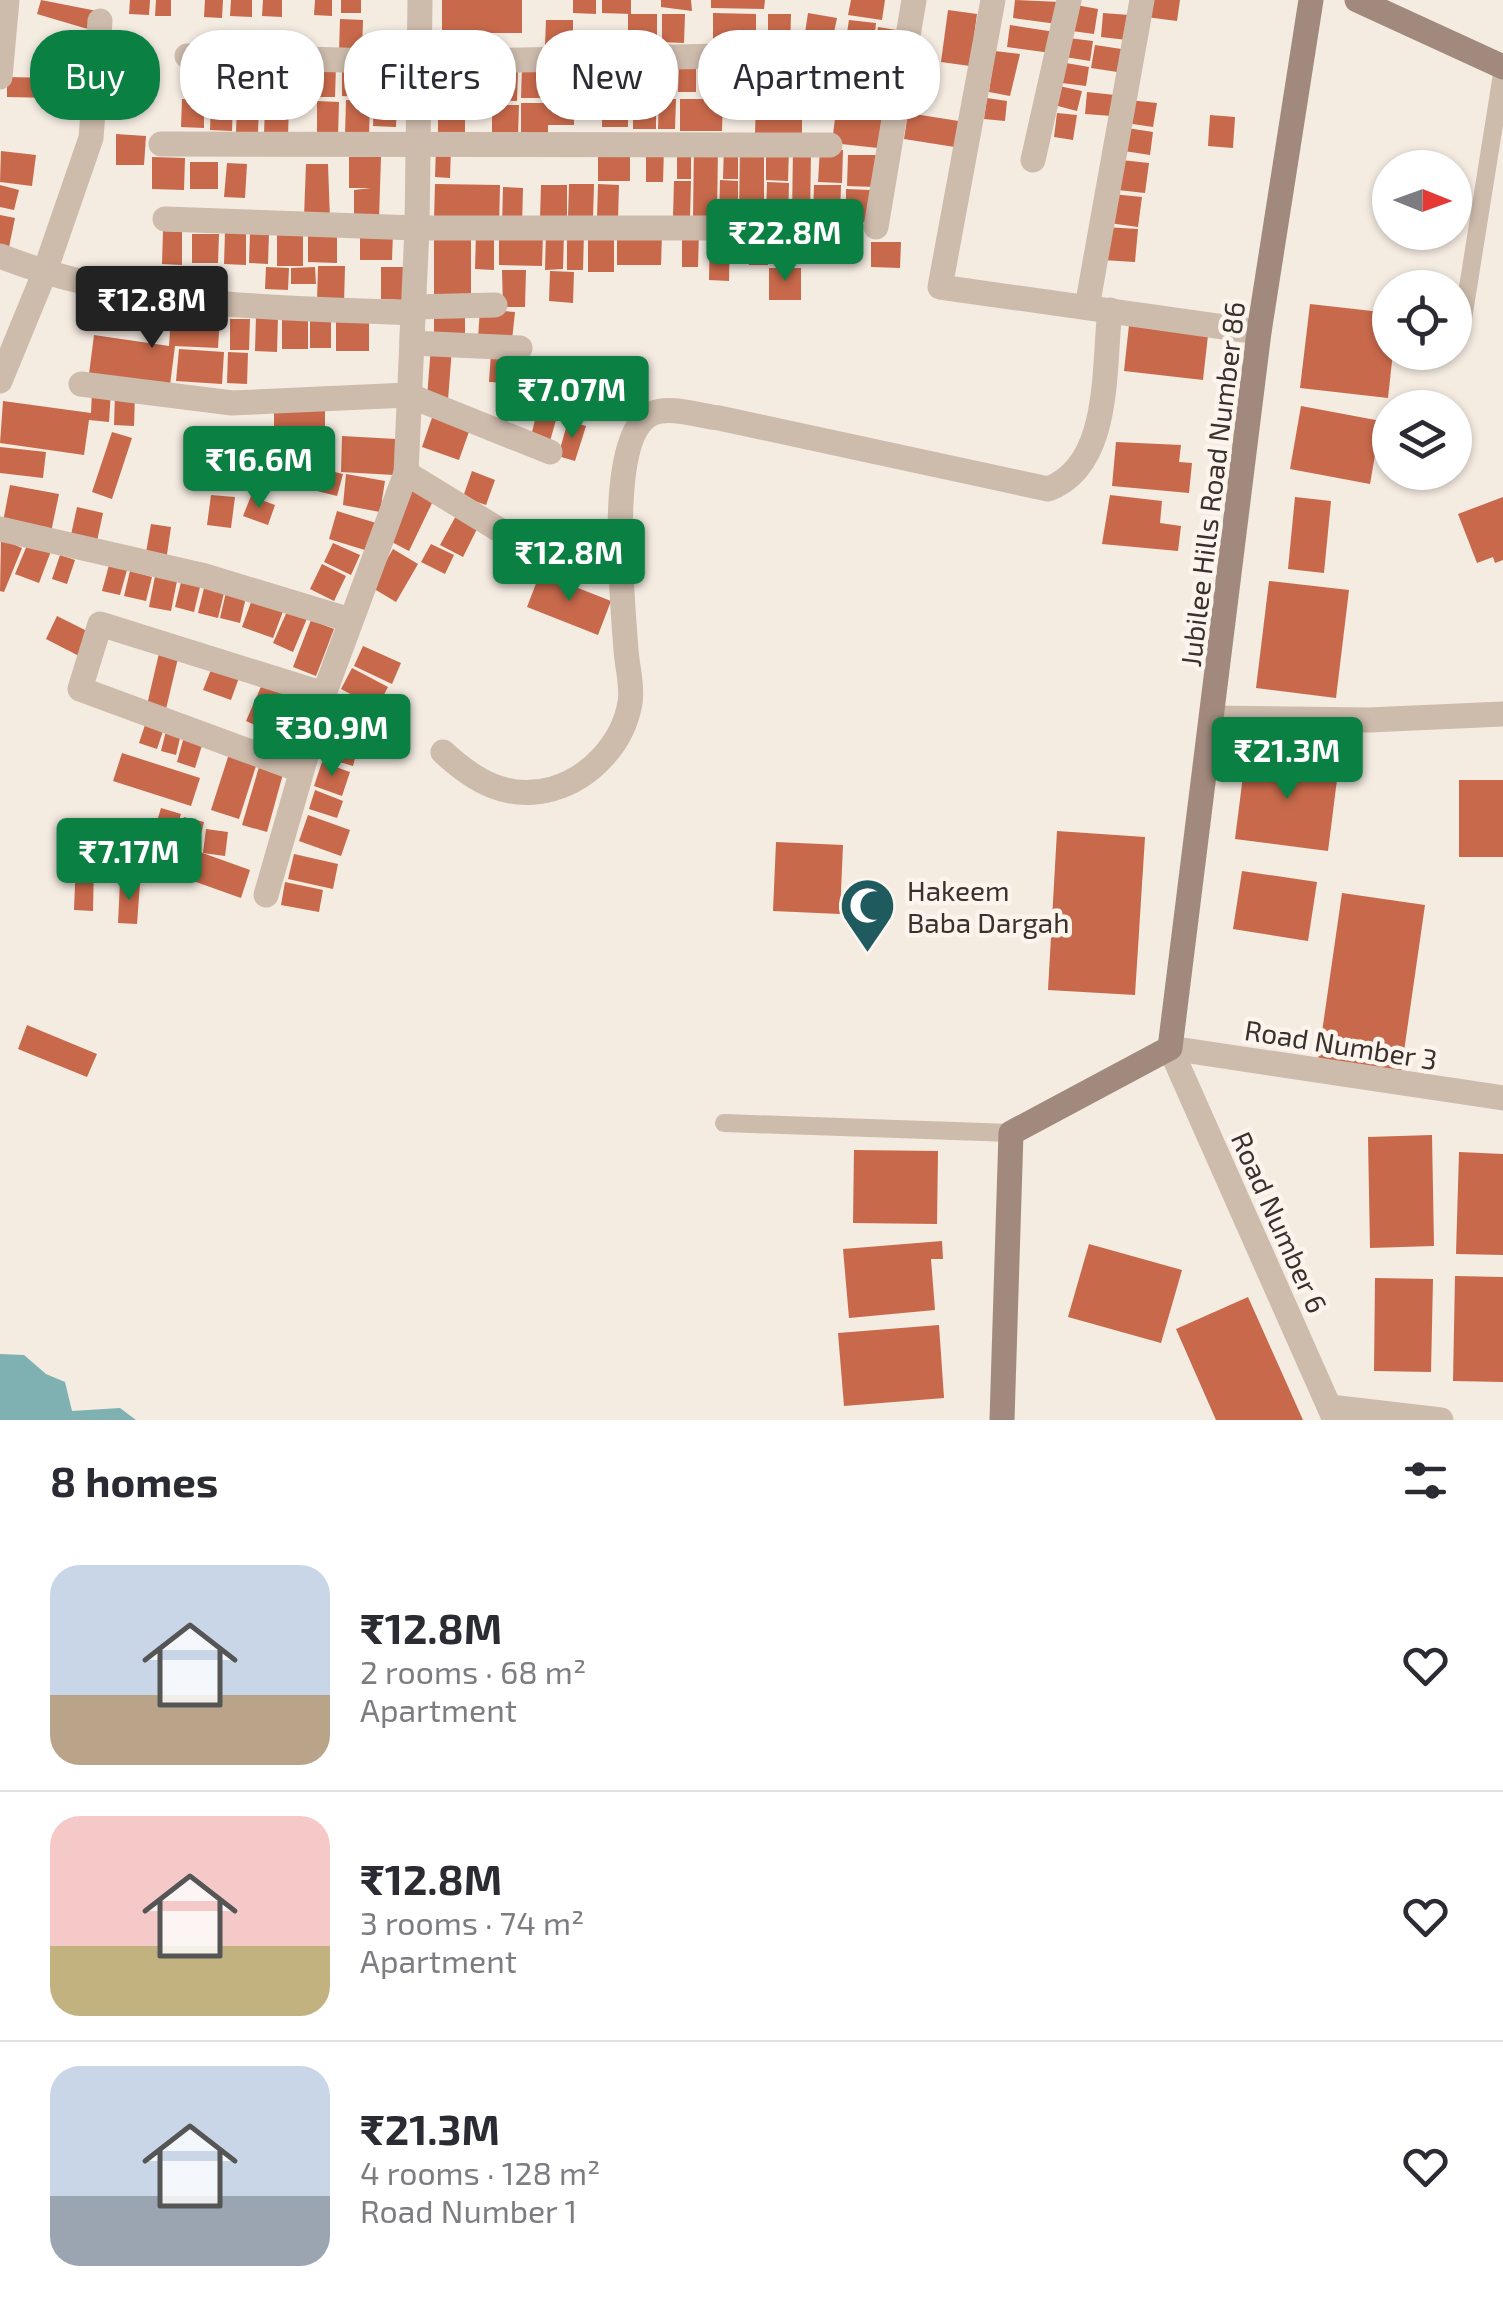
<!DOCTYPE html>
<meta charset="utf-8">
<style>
:root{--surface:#fff;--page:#f7f7f7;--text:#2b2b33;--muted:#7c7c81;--line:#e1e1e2;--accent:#0b8043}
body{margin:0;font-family:"Exo 2",sans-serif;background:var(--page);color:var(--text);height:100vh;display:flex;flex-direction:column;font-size:38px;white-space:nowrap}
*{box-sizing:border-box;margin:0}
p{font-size:32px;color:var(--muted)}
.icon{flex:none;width:55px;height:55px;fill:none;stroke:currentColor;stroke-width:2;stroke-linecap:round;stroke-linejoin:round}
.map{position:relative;height:1420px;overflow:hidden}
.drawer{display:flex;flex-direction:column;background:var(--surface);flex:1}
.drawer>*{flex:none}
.hud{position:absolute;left:30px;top:30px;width:1000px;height:90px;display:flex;gap:20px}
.needle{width:65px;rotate:91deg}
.fabs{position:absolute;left:1372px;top:150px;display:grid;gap:20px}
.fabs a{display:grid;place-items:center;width:100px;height:100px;border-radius:50%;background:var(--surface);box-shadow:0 2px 8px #0004;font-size:50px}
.price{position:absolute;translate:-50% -85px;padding:0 22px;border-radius:10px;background:var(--accent);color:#fff;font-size:32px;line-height:65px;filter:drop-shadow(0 2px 5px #0008)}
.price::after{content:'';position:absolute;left:50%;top:60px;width:30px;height:22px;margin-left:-15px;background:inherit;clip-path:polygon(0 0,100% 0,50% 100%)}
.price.on{background:#222;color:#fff}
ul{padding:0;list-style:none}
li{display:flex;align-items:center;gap:30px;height:250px;padding:0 50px}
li+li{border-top:2px solid var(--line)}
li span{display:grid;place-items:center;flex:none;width:280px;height:200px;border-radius:30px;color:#555}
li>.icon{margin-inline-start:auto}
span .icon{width:120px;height:120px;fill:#fffc;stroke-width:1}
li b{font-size:42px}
h2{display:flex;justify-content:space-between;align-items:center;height:120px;padding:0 50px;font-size:42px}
.pill{padding:0 35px;border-radius:40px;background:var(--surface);box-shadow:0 2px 8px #0004;font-size:35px;line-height:90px}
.pill.on{background:var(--accent);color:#fff}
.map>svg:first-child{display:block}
.water{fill:#7fb0b2}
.building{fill:#c8694b}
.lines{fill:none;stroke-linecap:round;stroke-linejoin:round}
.lane{stroke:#cdbbac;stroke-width:18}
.street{stroke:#cdbbac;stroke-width:25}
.secondary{stroke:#a18a7d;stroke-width:25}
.labels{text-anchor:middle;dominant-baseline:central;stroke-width:9;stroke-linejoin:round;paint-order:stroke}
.street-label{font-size:28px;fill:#3b302b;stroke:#fbf5ee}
.poi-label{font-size:28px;fill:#3b302b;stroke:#fbf5ee;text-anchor:start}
</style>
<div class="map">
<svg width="1503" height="1420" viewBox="0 0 1503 1420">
<rect width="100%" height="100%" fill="#f4ebe1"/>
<path class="water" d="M0,1354L24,1355L46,1374L65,1382L72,1411L120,1408L136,1420H0Z"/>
<g class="building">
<path d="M41,0L97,11L91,30L37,14Z"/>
<path d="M130,0H150L149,15L129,14Z"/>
<path d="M156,0H171V16H155Z"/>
<path d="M205,0H223L222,18L204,17Z"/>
<path d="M231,0H252V17L230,16Z"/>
<path d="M263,0H282V17L262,16Z"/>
<path d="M315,0H332V16L314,15Z"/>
<rect x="341" y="0" width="20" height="13"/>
<rect x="442" y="0" width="80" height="33"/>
<path d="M573,0H596V14L573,13Z"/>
<path d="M602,0H631V14L602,13Z"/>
<path d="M661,0H691L692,11L661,7Z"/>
<path d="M711,0H765L764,9L711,8Z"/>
<path d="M851,0H885L882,20L848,15Z"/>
<path d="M1015,0L1060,2L1057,24L1013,18Z"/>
<path d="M1149,0H1180L1177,21L1146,17Z"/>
<path d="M1076,5L1098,9L1094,34L1072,31Z"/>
<path d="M948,10L977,14L970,66L941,62Z"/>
<path d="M713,13L756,14V47H713Z"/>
<path d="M808,13L837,18L833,37L805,33Z"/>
<path d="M1103,13L1129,15L1127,40L1101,37Z"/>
<rect x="628" y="14" width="29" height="30"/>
<path d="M662,14H685L684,43L662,42Z"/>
<path d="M768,14H791L790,49H768Z"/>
<path d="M340,19L363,20L362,53L339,52Z"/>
<path d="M546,20H573V46L545,45Z"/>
<path d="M849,20L876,23L874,42L846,39Z"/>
<path d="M1010,25L1055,32L1051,53L1007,47Z"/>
<path d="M878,27L909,32L904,57L874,52Z"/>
<path d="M1068,38L1093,41L1090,61L1065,57Z"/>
<path d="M844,44L870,48L867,71L841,68Z"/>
<path d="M1095,45L1128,50L1124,73L1091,68Z"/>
<path d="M995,51L1020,54L1010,96L989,92Z"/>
<path d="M63,54H92L91,103H63Z"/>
<path d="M703,60H723V90H702Z"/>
<path d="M759,61H783V97H758Z"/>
<path d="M262,62L288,63L287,97L261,96Z"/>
<path d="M210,63L234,64L233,95L209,94Z"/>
<path d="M658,63H674V92H657Z"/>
<path d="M1066,63L1089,67L1086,86L1062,83Z"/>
<path d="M183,65L204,66L203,94L182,93Z"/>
<path d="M318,65L336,66L335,97H316Z"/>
<path d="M342,65L366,66L365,97L342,96Z"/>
<path d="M679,65H696V92H678Z"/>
<path d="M237,66L255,67L254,98L237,97Z"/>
<path d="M372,66L398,67L397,96L371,95Z"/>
<path d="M549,66H575L574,125H548V138H521V103H549Z"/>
<path d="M596,66L621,67V95H596Z"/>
<path d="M630,66H654V94H629Z"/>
<path d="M467,67L490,68V100H467Z"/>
<path d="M494,68L518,69L517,101L493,100Z"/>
<path d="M522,68H543V98H521Z"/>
<path d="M436,69H462V101H435Z"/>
<path d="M868,73L899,77L895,104L864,101Z"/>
<path d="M7,77L54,78V98L7,97Z"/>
<path d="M1059,86L1082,91L1077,111L1054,105Z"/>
<path d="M1087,92L1115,95L1112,116L1085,114Z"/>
<path d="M211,98L233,99L232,131L210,130Z"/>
<path d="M374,98L397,99L396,127L373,126Z"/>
<path d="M987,98L1007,101L1005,121L984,119Z"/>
<path d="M182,99L204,100V128L181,127Z"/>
<rect x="633" y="99" width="23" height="30"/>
<path d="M659,99H676L675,129H658Z"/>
<path d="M680,99H723L722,131H680Z"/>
<path d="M346,100L370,101L369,136L345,135Z"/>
<rect x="602" y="100" width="26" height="27"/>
<path d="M1129,100L1157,103L1153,127L1126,123Z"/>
<path d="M317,101L339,102L338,137H317Z"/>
<path d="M265,102L289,103L288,137L264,136Z"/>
<path d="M756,102H802V133H755Z"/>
<path d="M837,102L883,107L878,148L832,143Z"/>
<path d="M237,103L259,104L258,133L236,132Z"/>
<path d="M492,105H519L518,135H492Z"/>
<path d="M438,107H465V138L438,137Z"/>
<path d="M908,113L965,122L961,148L904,139Z"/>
<path d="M1057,113L1077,115L1073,140L1054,137Z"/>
<path d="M1210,115L1235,117L1233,148L1208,146Z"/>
<path d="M1127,128L1153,132L1150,155L1124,151Z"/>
<path d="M116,134L146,136L144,165H116Z"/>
<rect x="598" y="145" width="32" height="36"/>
<rect x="677" y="145" width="14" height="34"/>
<path d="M694,145H718L717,219L693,218Z"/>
<path d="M646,146L664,147L663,182H646Z"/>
<path d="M724,146H738V179H723Z"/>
<path d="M436,147L451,148L450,178L435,177Z"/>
<path d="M740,147H764V220H739Z"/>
<path d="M766,147L789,148L788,181L766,180Z"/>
<path d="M793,148L811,149L810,218H792Z"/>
<path d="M820,148L843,150L842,183L818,182Z"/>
<path d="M1,151L36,155L32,186L0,182Z"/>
<path d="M848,155H877L876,187L847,186Z"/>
<path d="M152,157L185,158L184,190L152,189Z"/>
<path d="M349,157H381L379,219H354V190L371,188H349Z"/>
<path d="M1121,160L1149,163L1145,193L1118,190Z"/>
<rect x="190" y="162" width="28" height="27"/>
<path d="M227,163L247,164L245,198L224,197Z"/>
<path d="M306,164H328L330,220L304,217Z"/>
<path d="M720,180L738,181V220H719Z"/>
<path d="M674,181H691L690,218L673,217Z"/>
<path d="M767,182L789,183L788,219H766Z"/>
<path d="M435,184L500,185L499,228L434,220Z"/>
<path d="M569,184H594L593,218H568Z"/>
<path d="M598,184L619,185L618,219H597Z"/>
<path d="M0,185L19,190L14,210L0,207Z"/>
<path d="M541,185H567V220H540Z"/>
<path d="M814,185H841L840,219L813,218Z"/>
<path d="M503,187L523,188L522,226H502Z"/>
<path d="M846,189L870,190L869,222H846Z"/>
<path d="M1112,194L1142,197L1138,227L1109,223Z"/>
<path d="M0,215L15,218L9,247L0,245Z"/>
<path d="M1105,227L1138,229L1135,262L1102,260Z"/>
<path d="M710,229L730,230L729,281L709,280Z"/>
<rect x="749" y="229" width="19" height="36"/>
<rect x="588" y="230" width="26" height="42"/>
<path d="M682,230H699L698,267H682Z"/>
<path d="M163,231L182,232V265L162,264Z"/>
<path d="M825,231L839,232V252L824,251Z"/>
<path d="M225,232L246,233V265L224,264Z"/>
<rect x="277" y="232" width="26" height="34"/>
<path d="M360,232L393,233L392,260H360Z"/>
<path d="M546,232H564L563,269L545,270Z"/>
<path d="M567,232H584L583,270H567Z"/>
<path d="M775,232H798L799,258L775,259Z"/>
<path d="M803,232H819L818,262L802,261Z"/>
<path d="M250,233H269L268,264L249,263Z"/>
<path d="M434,233H471V300L434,301Z"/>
<path d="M499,233H543L542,266L499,265Z"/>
<path d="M617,233L662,234L661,265H617Z"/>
<path d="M192,234H219L218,263H192Z"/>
<path d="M308,234H337V263L308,262Z"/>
<path d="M476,234H494V270L475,269Z"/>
<path d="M871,242H901L900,268L871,267Z"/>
<path d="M318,266H345L344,304L317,303Z"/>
<path d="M266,267L289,268L288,290L265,289Z"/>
<path d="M315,267L316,284H291V268Z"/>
<path d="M381,267H407V300L381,299Z"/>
<rect x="769" y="268" width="32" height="32"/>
<path d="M502,270H526L525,307H503Z"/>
<path d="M550,271L574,272L573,303L549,301Z"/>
<path d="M1310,304L1390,313L1393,352L1388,398L1300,388Z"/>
<path d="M480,309L515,312L512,340L478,338Z"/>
<rect x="434" y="311" width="31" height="31"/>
<path d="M171,315L220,317L218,348L175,346L170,385L89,374L94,335L169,346Z"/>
<path d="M256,316L278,317L277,352L255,351Z"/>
<rect x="336" y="316" width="33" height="35"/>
<path d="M282,317L308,318V349H282Z"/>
<rect x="310" y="318" width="21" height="30"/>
<path d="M230,319H250L249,350H230Z"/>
<path d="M1129,325L1208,335L1203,380L1124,371Z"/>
<path d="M431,346L452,348L448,400L427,398Z"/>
<path d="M179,349L224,352L222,384L176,381Z"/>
<path d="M228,352L248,353L247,384L227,383Z"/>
<path d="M491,353L511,355L509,383L489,382Z"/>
<path d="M576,375L593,379L585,417L567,413Z"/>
<path d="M92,391H111L109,422L89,420L84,455L0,443L3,401L91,413Z"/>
<path d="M115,393L135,394L134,426L114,425Z"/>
<path d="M325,404V435H274V405Z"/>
<path d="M1301,406L1381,421L1370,484L1290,469Z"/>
<path d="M538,408L558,413L550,441L531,436Z"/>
<path d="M435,409L472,423L459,460L422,447Z"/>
<path d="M568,421L586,426L575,461L558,456Z"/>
<path d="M112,432L132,438L112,499L92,492Z"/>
<path d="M342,436L396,439L394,475L341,472Z"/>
<path d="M1116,442L1181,445L1179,462L1192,463L1189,493L1112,486Z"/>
<path d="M0,447L46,452L43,478L0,473Z"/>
<path d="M283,459L343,474L337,496L277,481Z"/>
<path d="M472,471L495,480L486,505L463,497Z"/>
<path d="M346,474L385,481L380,512L343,505Z"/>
<path d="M10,485L59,494L50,537L2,527Z"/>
<path d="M412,491L433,501L409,551L388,540Z"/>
<path d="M211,495L235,497L231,528L207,525Z"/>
<path d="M1110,495L1162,501L1160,523L1181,526L1178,551L1102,544Z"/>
<path d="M251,496L275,505L268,525L243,516Z"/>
<path d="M1295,497L1331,501L1324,573L1288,569Z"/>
<path d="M1503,497V560L1495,563L1493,557L1477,563L1458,514Z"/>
<path d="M77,507L103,513L97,541L71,535Z"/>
<path d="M337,511L376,523L368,551L329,539Z"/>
<path d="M457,514L479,525L463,557L440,545Z"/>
<path d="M151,524L171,527L166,561L145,558Z"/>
<path d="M1,539L22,548L4,592L0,591Z"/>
<path d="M28,543L51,551L39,583L15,574Z"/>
<path d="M333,543L360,555L351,575L324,562Z"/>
<path d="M431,544L454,555L445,574L421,562Z"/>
<path d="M393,549L418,564L396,602L371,587Z"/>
<path d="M60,555L75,560L67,584L52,579Z"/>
<path d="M322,564L346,576L334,601L310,589Z"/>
<path d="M109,565L127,570L120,595L102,591Z"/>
<path d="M130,571L152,577L146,601L124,596Z"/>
<path d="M540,573L611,601L598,635L527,607Z"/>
<path d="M155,576L177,581L171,611L149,607Z"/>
<path d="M182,578L201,583L194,612L175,607Z"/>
<path d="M1269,581L1349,590L1336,698L1256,688Z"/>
<path d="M205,584L225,589L218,618L198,613Z"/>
<path d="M227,588L247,593L240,623L220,618Z"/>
<path d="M254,594L285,606L273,638L242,627Z"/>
<path d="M289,607L308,616L293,652L273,643Z"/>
<path d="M57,616L91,633L79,656L46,639Z"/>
<path d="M311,620L334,629L316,676L293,667Z"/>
<path d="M363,646L401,663L392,684L354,666Z"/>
<path d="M160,649L179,654L166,709L147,705Z"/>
<path d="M214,662L241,672L231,700L203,690Z"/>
<path d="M352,668L388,687L377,708L341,689Z"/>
<path d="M263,682L310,702L293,742L246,721Z"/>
<path d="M146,722L164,728L157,749L139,743Z"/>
<path d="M166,731L181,734L176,755L161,751Z"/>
<path d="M185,733L204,739L195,768L177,762Z"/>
<path d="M330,743L357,751L353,766L326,758Z"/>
<path d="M1246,752L1339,764L1328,851L1235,839Z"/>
<path d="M122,753L200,778L191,806L113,781Z"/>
<path d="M229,754L257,763L239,819L211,810Z"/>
<path d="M322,762L350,772L342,796L314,786Z"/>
<path d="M259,767L283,774L267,832L242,825Z"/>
<rect x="1459" y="780" width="44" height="77"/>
<path d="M315,790L343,801L337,818L309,809Z"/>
<path d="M161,808L181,814L174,837L154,831Z"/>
<path d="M308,815L350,830L341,856L299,841Z"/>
<path d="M184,817L204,822L197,851L250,870L241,898L165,871Z"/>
<path d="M206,829L228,832L225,856L203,853Z"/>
<path d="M1057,831L1145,837L1135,995L1048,990Z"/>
<path d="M150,836L170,842L159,879L140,874Z"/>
<path d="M776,842L843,845L840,914L773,911Z"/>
<path d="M294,854L338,864L333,889L288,879Z"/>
<path d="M76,858L94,859L93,911L74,910Z"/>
<path d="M1242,871L1317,882L1308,941L1233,929Z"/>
<path d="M120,882L140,883L137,924L118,923Z"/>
<path d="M285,882L323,890L319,912L281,905Z"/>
<path d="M1342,893L1425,905L1401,1072L1318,1060Z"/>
<path d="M27,1025L97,1054L87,1077L18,1049Z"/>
<path d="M1432,1135L1434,1246L1370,1248L1368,1137Z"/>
<path d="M854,1150L938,1151L937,1224L853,1223Z"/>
<path d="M1459,1152L1503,1154V1255L1456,1254Z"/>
<path d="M942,1241L943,1259H931L935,1310L849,1318L843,1249Z"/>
<path d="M1089,1244L1182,1270L1161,1343L1068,1317Z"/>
<path d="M1455,1276L1503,1277V1382L1453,1381Z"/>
<path d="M1375,1278L1433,1279L1431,1372L1374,1371Z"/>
<path d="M1248,1297L1303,1420H1216L1176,1329Z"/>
<path d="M939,1325L944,1398L844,1406L838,1333Z"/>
</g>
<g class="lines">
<g class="lane">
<path d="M1462,325L1503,68"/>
<path d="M724,1123L1011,1133"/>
</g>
<g class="street">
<path d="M993,0L940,287L1259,332"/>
<path d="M187,56L419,62L782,55"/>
<path d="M0,77L7,0"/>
<path d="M161,144L830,145"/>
<path d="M1033,160L1069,0"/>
<path d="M165,219L417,228H786"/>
<path d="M876,227L914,0"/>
<path d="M0,256C132,308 273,307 412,313"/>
<path d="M495,305L413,307L412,343L520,348"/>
<path d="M1087,307L1142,0"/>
<path d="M0,381L44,274L91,138L100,21"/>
<path d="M81,384L232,403L408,395L550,452"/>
<path d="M406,473L506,534"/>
<path d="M0,529L205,576L350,620"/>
<path d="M1214,718L1369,720L1503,714"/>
<path d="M443,752C474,781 508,801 552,789C591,778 623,743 630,703C633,686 627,667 626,650C623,604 605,437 651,414C669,405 700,416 719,418L1048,489C1112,465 1103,368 1110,310"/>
<path d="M300,770L80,689L100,624L324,694"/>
<path d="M266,895L324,694L406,473L417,228L420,0"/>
<path d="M1170,1048L1335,1420"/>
<path d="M1170,1048L1503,1098"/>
<path d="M1330,1407L1441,1420"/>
</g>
<g class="secondary">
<path d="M1357,0L1503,67"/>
<path d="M1002,1420L1011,1133L1170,1048L1259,332L1311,0"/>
</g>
</g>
<defs>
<symbol id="mosque-pin" viewBox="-11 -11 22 30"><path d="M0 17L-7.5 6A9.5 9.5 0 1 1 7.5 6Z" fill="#1f5a5e" stroke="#fbf5ee"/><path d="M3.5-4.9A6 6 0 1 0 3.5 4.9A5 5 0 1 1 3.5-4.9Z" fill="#fff"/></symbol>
</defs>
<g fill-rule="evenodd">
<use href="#mosque-pin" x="836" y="874" width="63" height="86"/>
</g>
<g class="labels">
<g class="street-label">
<text transform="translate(1212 484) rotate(-83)">Jubilee Hills Road Number 86</text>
<text transform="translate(1341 1044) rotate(9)">Road Number 3</text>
<text transform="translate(1280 1222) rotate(66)">Road Number 6</text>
</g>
<g class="poi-label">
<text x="907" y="890">Hakeem<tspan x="907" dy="32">Baba Dargah</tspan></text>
</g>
</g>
</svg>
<div class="fabs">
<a><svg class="needle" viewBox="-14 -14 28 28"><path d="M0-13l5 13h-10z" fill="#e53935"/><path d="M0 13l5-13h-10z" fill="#7c7c81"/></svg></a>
<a><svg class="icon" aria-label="locate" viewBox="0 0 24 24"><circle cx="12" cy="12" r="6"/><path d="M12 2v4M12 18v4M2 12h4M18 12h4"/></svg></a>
<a><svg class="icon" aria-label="layers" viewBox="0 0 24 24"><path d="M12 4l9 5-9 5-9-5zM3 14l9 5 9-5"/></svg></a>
</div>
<b class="price" style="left:785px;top:284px">₹22.8M</b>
<b class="price on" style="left:152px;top:351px">₹12.8M</b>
<b class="price" style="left:572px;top:441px">₹7.07M</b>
<b class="price" style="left:259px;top:511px">₹16.6M</b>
<b class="price" style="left:569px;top:604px">₹12.8M</b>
<b class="price" style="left:332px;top:779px">₹30.9M</b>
<b class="price" style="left:1287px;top:802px">₹21.3M</b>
<b class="price" style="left:129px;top:903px">₹7.17M</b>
<div class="hud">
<a class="pill on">Buy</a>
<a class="pill">Rent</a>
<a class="pill">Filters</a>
<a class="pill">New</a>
<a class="pill">Apartment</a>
</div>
</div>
<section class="drawer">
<h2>8 homes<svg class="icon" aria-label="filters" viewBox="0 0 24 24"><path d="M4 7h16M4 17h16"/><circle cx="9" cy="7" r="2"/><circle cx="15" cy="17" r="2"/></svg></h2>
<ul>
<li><span style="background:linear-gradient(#c9d6e8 65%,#b9a48a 0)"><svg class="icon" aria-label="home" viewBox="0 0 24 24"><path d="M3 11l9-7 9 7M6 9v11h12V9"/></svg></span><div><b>₹12.8M</b><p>2 rooms · 68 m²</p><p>Apartment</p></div><svg class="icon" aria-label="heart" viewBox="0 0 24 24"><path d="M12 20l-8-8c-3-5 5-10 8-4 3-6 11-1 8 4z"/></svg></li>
<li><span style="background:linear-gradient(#f6c9c9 65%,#c2b280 0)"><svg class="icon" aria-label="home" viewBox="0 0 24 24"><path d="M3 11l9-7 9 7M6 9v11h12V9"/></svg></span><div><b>₹12.8M</b><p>3 rooms · 74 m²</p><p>Apartment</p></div><svg class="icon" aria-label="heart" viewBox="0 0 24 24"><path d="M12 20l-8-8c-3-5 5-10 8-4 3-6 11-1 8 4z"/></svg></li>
<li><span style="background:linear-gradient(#c9d6e8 65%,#9aa5b1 0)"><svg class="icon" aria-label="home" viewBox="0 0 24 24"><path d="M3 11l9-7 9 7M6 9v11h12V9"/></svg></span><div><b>₹21.3M</b><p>4 rooms · 128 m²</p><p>Road Number 1</p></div><svg class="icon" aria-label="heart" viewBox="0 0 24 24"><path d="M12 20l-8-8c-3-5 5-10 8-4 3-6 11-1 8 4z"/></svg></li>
</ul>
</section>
